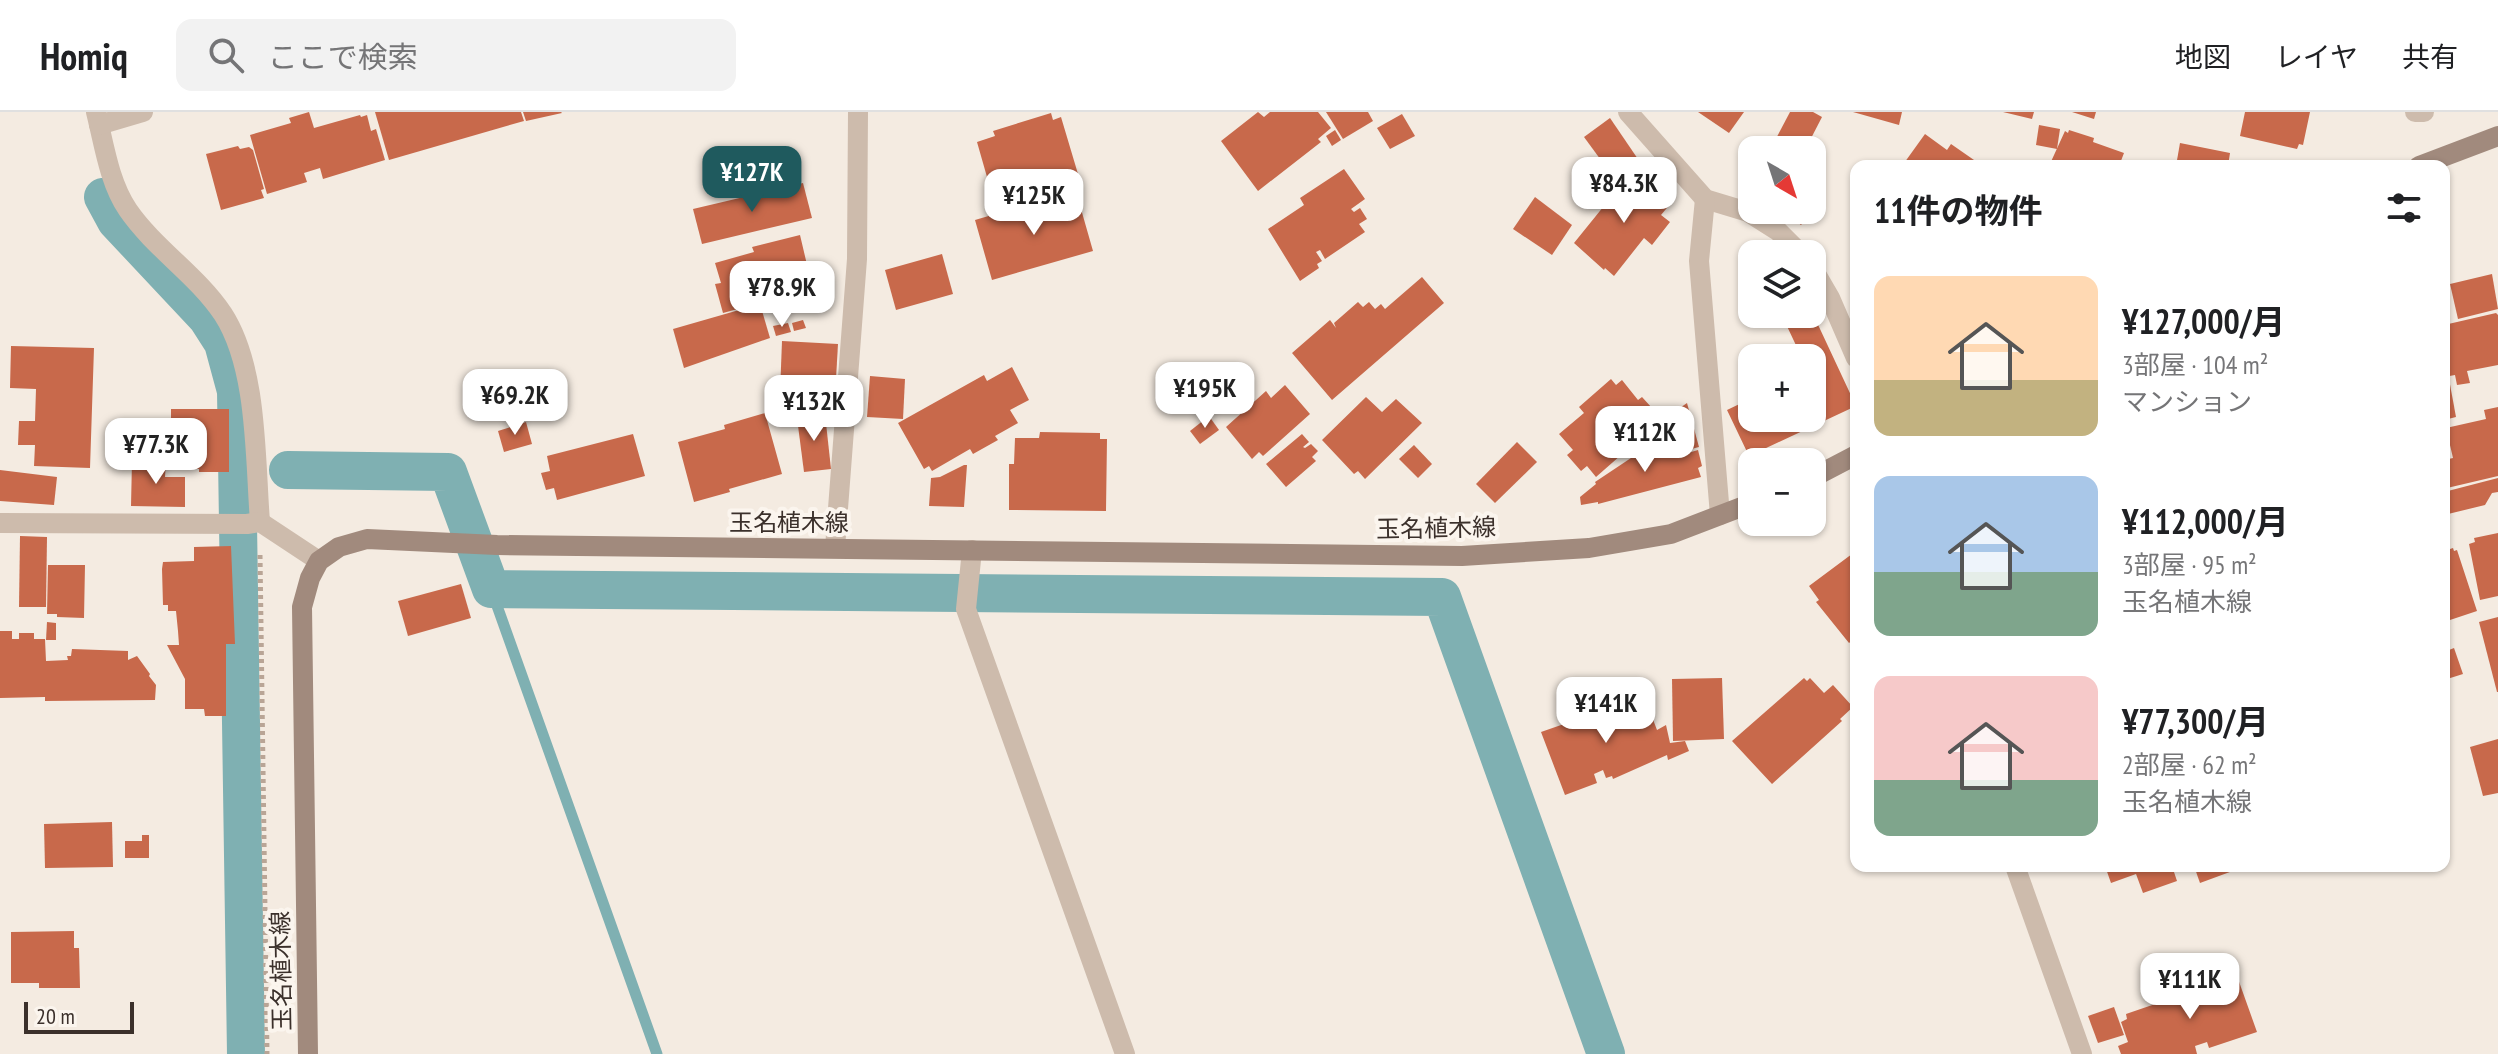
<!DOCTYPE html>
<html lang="ja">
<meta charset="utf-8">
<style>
:root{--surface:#fff;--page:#f2f2f2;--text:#202124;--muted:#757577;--line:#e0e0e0;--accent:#1f5a5e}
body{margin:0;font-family:"PT Sans Narrow","Noto Sans JP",sans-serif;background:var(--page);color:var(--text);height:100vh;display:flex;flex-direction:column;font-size:30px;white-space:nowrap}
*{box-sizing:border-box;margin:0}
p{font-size:26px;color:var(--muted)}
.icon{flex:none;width:44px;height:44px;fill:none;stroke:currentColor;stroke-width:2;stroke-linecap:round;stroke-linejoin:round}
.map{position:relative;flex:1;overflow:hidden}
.drawer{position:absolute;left:1850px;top:48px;width:600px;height:712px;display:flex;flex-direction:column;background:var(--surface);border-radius:16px;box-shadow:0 2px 6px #0004}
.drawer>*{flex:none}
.needle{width:52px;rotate:141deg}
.tools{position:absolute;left:1738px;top:24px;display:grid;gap:16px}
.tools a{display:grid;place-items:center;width:88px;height:88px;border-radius:16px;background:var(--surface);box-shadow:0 2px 6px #0004;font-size:40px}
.scale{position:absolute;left:24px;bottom:20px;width:110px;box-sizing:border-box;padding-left:8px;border:4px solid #3b302b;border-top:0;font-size:22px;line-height:28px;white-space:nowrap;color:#3b302b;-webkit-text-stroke:6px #fbf5ee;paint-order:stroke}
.price{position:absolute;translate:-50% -68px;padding:0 18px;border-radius:16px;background:#fff;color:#222;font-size:26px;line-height:52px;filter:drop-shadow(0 2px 4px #0008)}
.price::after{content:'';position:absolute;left:50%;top:48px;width:24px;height:18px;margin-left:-12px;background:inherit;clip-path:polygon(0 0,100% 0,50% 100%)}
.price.selected{background:var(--accent);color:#fff}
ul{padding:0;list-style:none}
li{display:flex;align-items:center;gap:24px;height:200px;padding:0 24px}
li span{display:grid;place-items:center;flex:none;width:224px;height:160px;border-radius:16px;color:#555}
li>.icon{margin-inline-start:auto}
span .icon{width:96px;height:96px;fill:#fffc;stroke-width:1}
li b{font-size:34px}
h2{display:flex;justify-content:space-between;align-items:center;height:96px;padding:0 24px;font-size:34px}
header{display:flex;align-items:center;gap:48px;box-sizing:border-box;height:112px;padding:0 40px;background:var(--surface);border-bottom:2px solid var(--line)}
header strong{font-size:38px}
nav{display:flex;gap:44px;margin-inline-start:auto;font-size:28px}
.search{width:560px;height:72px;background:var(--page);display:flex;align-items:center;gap:20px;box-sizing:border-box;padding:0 28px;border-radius:16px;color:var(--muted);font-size:30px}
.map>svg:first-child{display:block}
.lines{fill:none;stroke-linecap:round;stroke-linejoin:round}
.stream{stroke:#7fb0b2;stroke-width:11}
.canal{stroke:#7fb0b2;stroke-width:38}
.building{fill:#c8694b}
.path{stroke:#b9a596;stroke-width:5;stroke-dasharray:4 4;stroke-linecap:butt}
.minor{stroke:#cdbbac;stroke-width:20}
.secondary{stroke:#a18a7d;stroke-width:20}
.labels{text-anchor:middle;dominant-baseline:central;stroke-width:8;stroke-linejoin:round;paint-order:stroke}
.street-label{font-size:24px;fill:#3b302b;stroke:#fbf5ee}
</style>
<header>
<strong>Homiq</strong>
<div class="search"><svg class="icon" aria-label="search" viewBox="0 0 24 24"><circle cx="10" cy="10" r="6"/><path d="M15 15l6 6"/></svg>ここで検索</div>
<nav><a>地図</a><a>レイヤ</a><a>共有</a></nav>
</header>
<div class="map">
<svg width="2498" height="942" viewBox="0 0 2498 942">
<rect width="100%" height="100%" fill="#f4ebe1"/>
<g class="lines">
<path class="stream" d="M491,477L657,942"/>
<g class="canal">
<path d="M103,85L116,109L207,206L223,231L236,279L246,942"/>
<path d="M288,358L448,360L491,477L1442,485L1606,942"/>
</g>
</g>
<g class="building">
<path d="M309,0L314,16L360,3L361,5L367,3L371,19L376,17L385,48L323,67L320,56L304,61L307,70L267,82L250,23L291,11L289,6Z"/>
<path d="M375,0H521L524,9L389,48Z"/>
<path d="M523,0H561L562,1L526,9Z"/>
<path d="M1258,0L1264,5L1270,0H1318L1331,16L1318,27L1321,30L1258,79L1221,29Z"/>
<path d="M1326,0H1368L1373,9L1343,27Z"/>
<path d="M1698,0H1744L1729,21Z"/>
<path d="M1790,0H1813L1822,5L1805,38H1770Z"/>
<path d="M1853,0H1902L1899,13Z"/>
<path d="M2003,0H2034L2032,7Z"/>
<path d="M2072,0H2096L2094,7Z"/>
<path d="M2245,0H2310L2303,33L2299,32L2297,37L2240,24Z"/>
<path d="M1051,1L1053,8L1061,5L1078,62L993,86L977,30L995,24L993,19Z"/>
<path d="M1402,2L1415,24L1390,37L1377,16Z"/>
<path d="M1610,6L1642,53L1617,70L1584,25Z"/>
<path d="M2039,13L2060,17L2057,37L2036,33Z"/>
<path d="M1335,18L1341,28L1332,34L1326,24Z"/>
<path d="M2069,18L2094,26L2093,30L2124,41L2119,54H2049L2065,19L2068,21Z"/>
<path d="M1925,22L1947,38L1951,32L1974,48L1970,54H1902Z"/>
<path d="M2180,31L2230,41L2228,54H2176Z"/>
<path d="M238,34L240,37L249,35L253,38L264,77L261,78L264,86L221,98L206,42Z"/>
<path d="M1344,57L1365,87L1351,97L1354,100L1360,96L1367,107L1359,112L1365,120L1325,147L1320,138L1316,140L1322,149L1317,152L1319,156L1300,169L1268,117L1304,93L1300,86Z"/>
<path d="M1629,63L1638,71L1641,67L1671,91L1661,103L1670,110L1652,133L1644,126L1614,164L1605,156L1604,158L1574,131Z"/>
<path d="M803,71L812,106L702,132L693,97Z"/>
<path d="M1071,80L1072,85L1077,83L1093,139L992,168L975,108L1009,98L1012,107L1044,98L1041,88Z"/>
<path d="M1535,85L1572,113L1552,143L1513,117Z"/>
<path d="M1812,90L1817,94L1801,113L1782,98H1812Z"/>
<path d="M800,123L808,157L803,159L807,178L723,201L715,172L721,171L715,151L754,140L752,135Z"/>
<path d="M942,142L953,182L896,198L885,158Z"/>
<path d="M2492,162L2498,197L2458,207L2450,172Z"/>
<path d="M1422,165L1444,191L1332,288L1292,241L1330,208L1336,216L1334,211L1358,190L1363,195L1369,190L1375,197L1381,192L1385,197Z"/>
<path d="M760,192L770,226L684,256L673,217Z"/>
<path d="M2496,201L2498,203V253L2467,259L2470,271L2457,273L2455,263L2444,265V213Z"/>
<path d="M1803,202H1813L1856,294L1749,344L1727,298L1752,286V306H1812V246H1802L1785,210Z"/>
<path d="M803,208L806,216L794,219L792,211Z"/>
<path d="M788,211L791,220L776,224L773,214Z"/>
<path d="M782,229L838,232L835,284L780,281Z"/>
<path d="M11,234L94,236L90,356L34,354L35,333H18L19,309H35L36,277L10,276Z"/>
<path d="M1012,255L1029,288L1010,298L1018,311L995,324L998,328L973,342L970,337L932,359L929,354L924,357L898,311L984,263L987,269Z"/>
<path d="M870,264L905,267L903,307L867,305Z"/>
<path d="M1611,267L1616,273L1622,268L1638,288L1642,285L1662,307L1596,365L1587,354L1581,359L1567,343L1573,338L1559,322L1584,301L1579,295Z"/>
<path d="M2449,267L2456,305L2444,308V268Z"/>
<path d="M1285,273L1310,302L1263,344L1259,340L1252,347L1226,315L1266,279L1271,286Z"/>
<path d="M1366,285L1382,300L1396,287L1422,311L1365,367L1358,359L1354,362L1322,328Z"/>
<path d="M1687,291L1699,335L1676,341L1667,305Z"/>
<path d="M2498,295V364L2447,376L2444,348L2453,346L2446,316L2486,307L2484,298Z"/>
<path d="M171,297H229V360H199V357H190V345H171Z"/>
<path d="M765,301L782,362L729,377L730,380L694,390L678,330L725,317L724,313Z"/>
<path d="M825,302L831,357L804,360L797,306Z"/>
<path d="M1209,304L1219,318L1200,332L1190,319Z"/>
<path d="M526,310L532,332L504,340L498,319Z"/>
<path d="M1040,320L1100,321V327H1107L1106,399L1009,398V352H1014L1015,326H1039Z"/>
<path d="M633,322L645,364L557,388L554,376L546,378L541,361L550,359L547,344Z"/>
<path d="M1302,322L1309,330L1303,335L1305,336L1311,332L1318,339L1312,345L1316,349L1286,375L1266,352Z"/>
<path d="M1650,325L1656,341L1671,335L1674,345L1698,338L1702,354L1698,356L1701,365L1598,392V390L1581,393L1580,385L1596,372L1595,370L1643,338L1640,329Z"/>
<path d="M1517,330L1537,350L1495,391L1476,372Z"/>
<path d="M1414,333L1432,352L1418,366L1399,347Z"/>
<path d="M132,349H166L165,365H185V395L131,394Z"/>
<path d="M964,353H967L964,395L929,394L931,366L940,365Z"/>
<path d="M0,358L57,365L54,393L0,389Z"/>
<path d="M2498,366V380L2492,381L2485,393L2444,403V380Z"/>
<path d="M2498,421V484L2480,488L2469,432L2475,430L2474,426Z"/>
<path d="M20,424L47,425L46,495H19Z"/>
<path d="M231,434L235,532H226V604H205L204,597H185V567L167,533H179L178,519L176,499H168V493H163L162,457L163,450L194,449V435Z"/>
<path d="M2453,436L2454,439L2457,438L2477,499L2444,510V439Z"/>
<path d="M1856,439V525L1849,531L1816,490L1819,488L1809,474Z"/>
<path d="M48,453H85L84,506L57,505V502H47Z"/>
<path d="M461,472L471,506L408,524L398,489Z"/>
<path d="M2498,505V580H2497L2479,510Z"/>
<path d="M47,510L56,511V528H46Z"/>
<path d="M0,519H12V527H19V521H34V527H45L46,549L68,548L67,544H71L72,537L128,539V548L137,544L150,562L149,564L156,573L155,588L45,589V585L0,586Z"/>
<path d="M2454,536L2463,562L2444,568V540Z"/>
<path d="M1722,566L1724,627L1673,629L1672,567Z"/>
<path d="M1804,566L1807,569L1810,566L1824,581L1833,573L1853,595L1840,607L1842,609L1772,672L1732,629Z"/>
<path d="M1587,591L1593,605L1630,591L1635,603L1649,597L1657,618L1666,613L1670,631L1685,629L1689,639L1668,648L1667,643L1613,667L1612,664L1606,666L1603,658L1594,662L1597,671L1565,683L1541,620L1564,612L1560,601Z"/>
<path d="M2498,627V681L2483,684L2470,635Z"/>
<path d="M112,710L113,755L45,756L44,712Z"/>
<path d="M142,723H149V746H125V729H142Z"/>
<path d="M2105,754H2172L2177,769L2143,781L2136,762L2111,771Z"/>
<path d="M2194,754H2237L2238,757L2200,771Z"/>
<path d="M74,819V836H79L80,876H39V871H11V820Z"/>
<path d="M2237,864L2257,920L2209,936L2207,930L2195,934L2197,942H2121L2118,934L2128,930L2121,910L2127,907L2126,902Z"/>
<path d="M2114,895L2124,923L2098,931L2088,904Z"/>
</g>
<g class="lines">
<path class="path" d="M260,443L267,942"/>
<g class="minor">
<path d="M96,0C104,32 109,70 128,98C155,137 197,163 223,202C258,256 255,347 260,410"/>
<path d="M1628,0L1705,87L1748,100L1778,119L1801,142"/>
<path d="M2415,0H2424"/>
<path d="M99,13L143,0"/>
<path d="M1705,87L1699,149L1720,403"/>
<path d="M1812,155L1830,186L1856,246"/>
<path d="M0,411L247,412L260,410L319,449"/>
<path d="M835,436L857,147L858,0"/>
<path d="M972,438L966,497L1125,942"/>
<path d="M2015,754L2082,942"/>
</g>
<g class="secondary">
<path d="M2419,54L2498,24"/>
<path d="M1812,366L1856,343"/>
<path d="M308,942L302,495L310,466L319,449L339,435L367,427L497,433L1462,444L1589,436L1671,422L1752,391"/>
</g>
</g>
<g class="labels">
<g class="street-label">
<text x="789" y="410">玉名植木線</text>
<text transform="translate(1436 416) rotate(-1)">玉名植木線</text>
<text transform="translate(281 859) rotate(-91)">玉名植木線</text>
</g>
</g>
</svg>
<div class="tools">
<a><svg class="needle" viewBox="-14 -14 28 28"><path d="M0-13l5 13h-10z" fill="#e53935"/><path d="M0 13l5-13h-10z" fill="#757577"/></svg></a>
<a><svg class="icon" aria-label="layers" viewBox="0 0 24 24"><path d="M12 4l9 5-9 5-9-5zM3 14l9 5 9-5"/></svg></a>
<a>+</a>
<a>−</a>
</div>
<div class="scale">20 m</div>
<b class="price selected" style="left:752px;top:102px">¥127K</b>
<b class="price" style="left:1624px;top:113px">¥84.3K</b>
<b class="price" style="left:1034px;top:125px">¥125K</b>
<b class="price" style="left:782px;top:217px">¥78.9K</b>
<b class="price" style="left:1205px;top:318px">¥195K</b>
<b class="price" style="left:515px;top:325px">¥69.2K</b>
<b class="price" style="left:814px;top:331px">¥132K</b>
<b class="price" style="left:1645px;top:362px">¥112K</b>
<b class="price" style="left:156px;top:374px">¥77.3K</b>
<b class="price" style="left:1606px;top:633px">¥141K</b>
<b class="price" style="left:2190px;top:909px">¥111K</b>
<section class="drawer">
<h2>11件の物件<svg class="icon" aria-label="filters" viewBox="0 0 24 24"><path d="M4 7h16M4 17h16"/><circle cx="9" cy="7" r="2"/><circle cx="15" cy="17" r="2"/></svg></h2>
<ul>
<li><span style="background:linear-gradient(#ffd9b3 65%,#c2b280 0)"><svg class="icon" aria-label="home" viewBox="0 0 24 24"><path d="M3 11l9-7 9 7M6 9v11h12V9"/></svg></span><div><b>¥127,000/月</b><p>3部屋 · 104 m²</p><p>マンション</p></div></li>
<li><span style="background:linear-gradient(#a9c7e8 60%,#7fa58c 0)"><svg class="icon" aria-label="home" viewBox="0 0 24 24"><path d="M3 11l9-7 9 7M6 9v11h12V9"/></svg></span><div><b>¥112,000/月</b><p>3部屋 · 95 m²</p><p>玉名植木線</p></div></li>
<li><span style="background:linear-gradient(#f6c9c9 65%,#7fa58c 0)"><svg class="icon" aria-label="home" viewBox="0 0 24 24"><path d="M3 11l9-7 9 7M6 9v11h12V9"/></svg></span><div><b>¥77,300/月</b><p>2部屋 · 62 m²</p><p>玉名植木線</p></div></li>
</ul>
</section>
</div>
